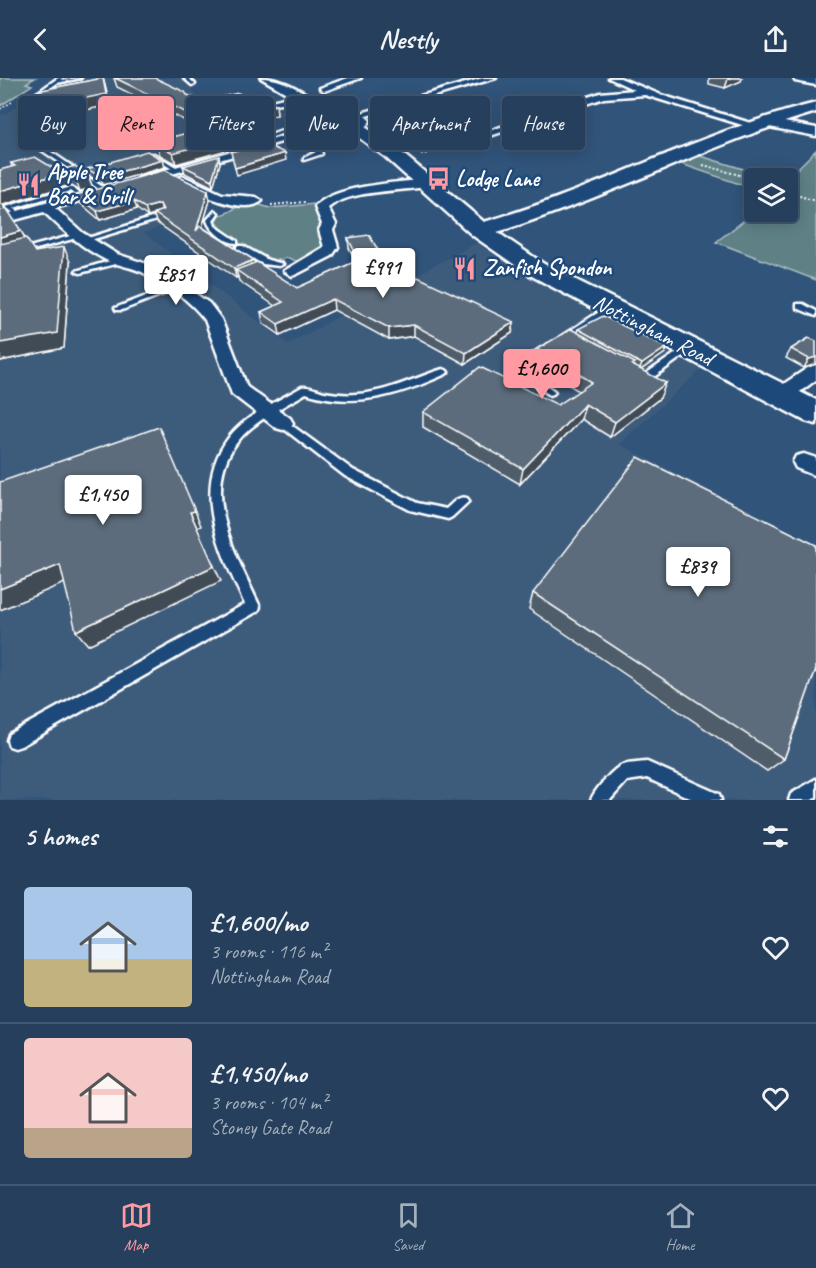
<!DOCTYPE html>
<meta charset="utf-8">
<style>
:root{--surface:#253f5c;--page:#314a65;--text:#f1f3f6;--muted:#a3afbb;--line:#425872;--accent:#ff9aa2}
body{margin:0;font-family:Caveat,sans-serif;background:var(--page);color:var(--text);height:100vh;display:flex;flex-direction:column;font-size:22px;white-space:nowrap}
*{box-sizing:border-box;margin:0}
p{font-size:20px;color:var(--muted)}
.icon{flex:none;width:33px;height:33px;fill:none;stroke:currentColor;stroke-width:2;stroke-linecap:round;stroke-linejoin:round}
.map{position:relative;height:722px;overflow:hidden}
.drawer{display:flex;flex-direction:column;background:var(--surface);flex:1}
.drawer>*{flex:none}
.hud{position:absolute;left:18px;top:18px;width:780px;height:54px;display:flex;gap:12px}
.controls{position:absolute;left:744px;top:90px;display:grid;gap:12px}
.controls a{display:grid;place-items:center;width:54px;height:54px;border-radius:6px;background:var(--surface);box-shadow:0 3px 15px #0003,0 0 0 2px var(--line);font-size:30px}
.price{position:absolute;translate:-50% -51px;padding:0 14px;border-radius:6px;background:#fff;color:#222;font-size:20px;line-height:39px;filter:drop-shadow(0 2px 3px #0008)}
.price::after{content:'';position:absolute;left:50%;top:36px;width:18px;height:14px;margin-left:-9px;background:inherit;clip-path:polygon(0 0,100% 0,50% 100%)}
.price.selected{background:var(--accent);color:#111}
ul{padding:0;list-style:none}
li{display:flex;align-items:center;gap:18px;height:150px;padding:0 24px}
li+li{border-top:2px solid var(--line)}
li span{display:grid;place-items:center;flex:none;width:168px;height:120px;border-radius:6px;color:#555}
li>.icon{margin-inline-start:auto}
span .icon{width:72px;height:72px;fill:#fffc;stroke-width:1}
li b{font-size:26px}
h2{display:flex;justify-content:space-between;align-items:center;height:72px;padding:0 24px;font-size:26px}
.pill{padding:0 21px;border-radius:6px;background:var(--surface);box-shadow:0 3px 15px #0003,0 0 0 2px var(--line);font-size:21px;line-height:54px}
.pill.selected{background:var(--accent);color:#111}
header{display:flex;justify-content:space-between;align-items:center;height:78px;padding:0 24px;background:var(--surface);font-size:27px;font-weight:700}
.dock{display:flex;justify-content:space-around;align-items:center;height:84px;border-top:2px solid var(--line);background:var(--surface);font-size:16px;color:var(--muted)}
.dock a{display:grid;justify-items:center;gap:3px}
.dock .selected{color:var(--accent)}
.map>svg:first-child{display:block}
.built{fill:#3e5b7b}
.green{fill:#5f8186;stroke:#afc0c2;stroke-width:1.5}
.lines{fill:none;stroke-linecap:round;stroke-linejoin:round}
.service-casing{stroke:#fff;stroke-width:5}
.minor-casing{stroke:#fff;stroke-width:5}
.tertiary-casing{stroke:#fff;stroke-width:5}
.primary-casing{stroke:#fff;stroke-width:5}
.trunk-casing{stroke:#fff;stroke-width:5}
.path-far1{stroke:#fff;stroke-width:1.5;stroke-dasharray:2 2;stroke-linecap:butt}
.path{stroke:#fff;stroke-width:2;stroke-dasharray:2 2;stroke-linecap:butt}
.service{fill:#1f4a7a;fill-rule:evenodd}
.minor{fill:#1f4a7a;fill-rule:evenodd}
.tertiary{fill:#1f4a7a;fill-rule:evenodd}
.primary{fill:#1f4a7a;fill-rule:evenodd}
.trunk{fill:#1f4a7a;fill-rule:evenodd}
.wall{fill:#4f5d6b;stroke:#fff;stroke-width:1.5}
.shaded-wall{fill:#404c57;stroke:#fff;stroke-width:1.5}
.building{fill:#5c6c7c;stroke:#fff;stroke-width:1.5}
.labels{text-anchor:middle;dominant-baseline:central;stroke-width:5;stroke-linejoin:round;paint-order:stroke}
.far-poi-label{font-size:22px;font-weight:bold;fill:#fff;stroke:#1f4a7a;text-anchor:start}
.far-street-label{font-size:22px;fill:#fff;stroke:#1f4a7a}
</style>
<header><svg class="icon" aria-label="back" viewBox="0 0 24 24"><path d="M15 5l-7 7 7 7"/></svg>Nestly<svg class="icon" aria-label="share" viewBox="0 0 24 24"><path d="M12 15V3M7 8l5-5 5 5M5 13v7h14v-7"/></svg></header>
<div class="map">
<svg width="816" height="722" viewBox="0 0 816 722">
<rect width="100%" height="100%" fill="#31547b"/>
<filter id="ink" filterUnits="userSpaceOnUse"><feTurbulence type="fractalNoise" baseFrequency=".0167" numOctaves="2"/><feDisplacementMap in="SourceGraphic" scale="12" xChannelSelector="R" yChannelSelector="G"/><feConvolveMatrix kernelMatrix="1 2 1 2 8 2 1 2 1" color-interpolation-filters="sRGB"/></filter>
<g filter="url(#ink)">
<path class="built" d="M59,0H181L199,20L232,35L267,27L288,36L94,87L121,104L176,143L144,155L288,266L476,165L531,200L703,290L619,366L816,466V722H0V37L5,36Z"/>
<g class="green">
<path d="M0,0H35L26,5L32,7L0,28Z"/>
<path d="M816,72V202L716,164L755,134H788V100H782L796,92Z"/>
<path d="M697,77L773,100H754V111L678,85Z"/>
<path d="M253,125L270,130L315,126V131L322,140L324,168L320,175L301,184C296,184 292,181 288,180C281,180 276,185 269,182C254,178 224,156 216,143L219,137C233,135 233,127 253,125Z"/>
</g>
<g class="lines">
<defs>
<g id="service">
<path d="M58,0H63L61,2L81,0L57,5L27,27H23V25Z"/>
<path d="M184,0H188L195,6L192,7Z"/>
<path d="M298,47L302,48L262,63L257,62Z"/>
<path d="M288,59H292L321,72L322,76L304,82V80L316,74L288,61Z"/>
<path d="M33,62L35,63L107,112L102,113L31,65Z"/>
<path d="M150,76H154L181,92L176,93L150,78Z"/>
<path d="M71,109L83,118V120H79L70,113L14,130L22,137L19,139L6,129Z"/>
<path d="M215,133L218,135L213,142L215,148L237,163V165C226,165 210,153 207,142Z"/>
<path d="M161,137L164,139L163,140L87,163L82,162Z"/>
<path d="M78,156L81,158L80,159L0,181V177Z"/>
<path d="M237,168H243L268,182L283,186L279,188L263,186L237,172Z"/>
<path d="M120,180H123V184L80,195L76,193Z"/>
<path d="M175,207H181L182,209L122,232H116L115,230Z"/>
<path d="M797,226H803L816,233V238L797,230Z"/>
<path d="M607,229H610L614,231L567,261L564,262L560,259Z"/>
<path d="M548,266L552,269L551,271L520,290L553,312L555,314L553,316L550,317L509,290Z"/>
<path d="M688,267L691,268V272L647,304H641L635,299L640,296L644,297Z"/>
<path d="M443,291L446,292L448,294L446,296C399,317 357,331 306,315C283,329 255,342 238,363C198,413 238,481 260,529L258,533L21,668L15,670L9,668L7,662L9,656L245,526C221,475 189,410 230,358C248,336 278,323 302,309C309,308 316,312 324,314C335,316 346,317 357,316C388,314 414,300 443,291Z"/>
<path d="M283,341L353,392L417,425L446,431C452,426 458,417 467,420L469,423L452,439L448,441L410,432L345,398L279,347L278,345Z"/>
<path d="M647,684L719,716L721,722H694L647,700L627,703L610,722H591C594,713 614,689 623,687C630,685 639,685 647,684Z"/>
<path d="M816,701V719L812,722H789L791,716Z"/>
</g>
<g id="minor">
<path d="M348,0H361L324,13L320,10Z"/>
<path d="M483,0H496L359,40L351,38Z"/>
<path d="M609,0H620L661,17L760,48L752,50L645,17L604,20L469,65L460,63L600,15L635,12Z"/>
<path d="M300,16L303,17V21L244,34L239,31Z"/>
<path d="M328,46L336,48L148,103L144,105L138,101L140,99Z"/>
<path d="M183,98L222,116L256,119L262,123C245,138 196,115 179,104V100Z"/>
<path d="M426,101L430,102V108C401,114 351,111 328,130L336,146L333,152L338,169L332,178L297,196L292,198L284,193L324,169L319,152L322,146L315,129C333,107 398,105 426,101Z"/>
<path d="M105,108L111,112L109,115L55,130L83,155L117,176L156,189L209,225L221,241L247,309L290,340L293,345L290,350L283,352L276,350L232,316L205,242C191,223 167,206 146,196C134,189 119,188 106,182C82,170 63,152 44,134L0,146V138Z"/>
<path d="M816,287V302C804,310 789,326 773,321L770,317L773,313L809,289Z"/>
<path d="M804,376L816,380V398L796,390L793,384L796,378Z"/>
</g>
<path id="tertiary" d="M763,40L816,50V58L759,47L757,44Z"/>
<path id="primary" d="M261,0C290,0 309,21 335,31C348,37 360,30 370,43L365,49L396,70L484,144C597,112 702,53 816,25V34C707,67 606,121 497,154L544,186L816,322V346L805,343L528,196L472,157L384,78L350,53L344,55L321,48L318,40L322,36ZM338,41L352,42V43L344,45L334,42Z"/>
<path id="trunk" d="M794,0H816V7L795,3Z"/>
</defs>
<use href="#service" class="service-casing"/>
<use href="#minor" class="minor-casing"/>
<use href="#tertiary" class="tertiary-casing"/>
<use href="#primary" class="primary-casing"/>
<use href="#trunk" class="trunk-casing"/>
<path class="path-far1" d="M0,31L12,24"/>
<g class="path">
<path d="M421,77L451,67"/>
<path d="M703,87L754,101"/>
<path d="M788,114L815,123"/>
<path d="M271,127L305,124"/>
</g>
<use href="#service" class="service"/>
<use href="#minor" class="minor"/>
<use href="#tertiary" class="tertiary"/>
<use href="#primary" class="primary"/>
<use href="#trunk" class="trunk"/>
</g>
<g class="wall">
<path d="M103,0L110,27L62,37L42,24L37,13Z"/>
<path d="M114,0L187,17L210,26L209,22L276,27L277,37L262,40L271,54L260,57L247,52L251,65L230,71L227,61L223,73L176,86L160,77L157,66L163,65L162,62L202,51L117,9Z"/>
<path d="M709,0H742L741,3L725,10L709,6Z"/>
<path d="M11,85L88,97L93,110L80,113L70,107L3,127L21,153L25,160L35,174L70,184L64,270L0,283V92L12,89Z"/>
<path d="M220,85L213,109L185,95L183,88Z"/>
<path d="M165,89L103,107L90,98L87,91Z"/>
<path d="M76,117L210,122L202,149L254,182L255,185L297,210L356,183L349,170L348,160L390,192L410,203L514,244L512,255L465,286L414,258L389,262L334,232L280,257L263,245L261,234L275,228L239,203L238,199L236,200L156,144L154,137L148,139L137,131L100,142L80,125Z"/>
<path d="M578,251L667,269L665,275L641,292L660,320L610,359L581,341L520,406L423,349V334L558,327L579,313L534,286L537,271L577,254Z"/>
<path d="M809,260L816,286L804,290L786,280L791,271Z"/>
<path d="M816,467V594L815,593L784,681L767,693L529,531L533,515Z"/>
</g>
<g class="shaded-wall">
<path d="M103,0L110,27L62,37L58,26Z"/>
<path d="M732,0H742L741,3L725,10L728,1Z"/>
<path d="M249,20L250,26L227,31L226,25Z"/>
<path d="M276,27L277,37L250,44L245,34Z"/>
<path d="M242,41L244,51L236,53L234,43Z"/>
<path d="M270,44L271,54L260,57L259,47Z"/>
<path d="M225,50L227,61L223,73L176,86L173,75Z"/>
<path d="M247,50V55H249L251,65L230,71L227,60L242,52Z"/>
<path d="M285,75L286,82L237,97L235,90Z"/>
<path d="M219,78L220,85L213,109L212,102Z"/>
<path d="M163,82L165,89L103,107L101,99Z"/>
<path d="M65,94L70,107L3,127L6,134L0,137V113Z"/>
<path d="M88,97L93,110L80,113L75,100Z"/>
<path d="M208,113L210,122L198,163L196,153Z"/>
<path d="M134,123L137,131L100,142L97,133Z"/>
<path d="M160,126L162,135H154V137L148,139L145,130Z"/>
<path d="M21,153L28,167L0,175V159Z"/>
<path d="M64,169L70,184L64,270L0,283V265Z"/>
<path d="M254,182L256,192H236L238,199L236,200L234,190Z"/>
<path d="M333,221L334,232L280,257L278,246Z"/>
<path d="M514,244L512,255L465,286L466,275Z"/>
<path d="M414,247V258L389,262V250Z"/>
<path d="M667,269L665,275L639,293L642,286Z"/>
<path d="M816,279V286L804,290L809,281Z"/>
<path d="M666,305L660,320L610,359L615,344Z"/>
<path d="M585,326L581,341L520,406L523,391Z"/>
<path d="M195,433L201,448L197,450L190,434Z"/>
<path d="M60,487L72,502L0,532V511Z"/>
<path d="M214,488L221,503L88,567L76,553Z"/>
</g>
<g class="building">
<path d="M103,0L106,16L58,26L37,13Z"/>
<path d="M115,0H155L185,14L187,17L214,27L230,29L264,22L276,27L245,34L270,44L259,47L242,41L234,43L235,46L247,50L242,52L249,55L227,60L225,50L221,62L173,75L157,66L166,64L162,62L214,48Z"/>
<path d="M238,15L249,20L226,25L209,22Z"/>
<path d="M263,65L285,75L235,90L231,74Z"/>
<path d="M147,73L163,82L101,99L87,91Z"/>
<path d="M219,78L212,102L183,88Z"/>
<path d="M35,79L58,93L75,88L88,97L75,100L65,94L0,113V92L15,88L11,85Z"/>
<path d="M165,92L208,113L196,153L200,148L254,182L234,190L154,135L163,132L160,126L145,130L134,123L97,133L76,117Z"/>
<path d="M7,131L21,153L0,159V132Z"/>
<path d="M369,157L390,192L410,203L418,199L514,244L466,275L414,247L389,250L333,221L278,246L261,234L283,224L236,192L257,184L297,210L359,182L348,160Z"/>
<path d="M26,160L35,174L64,169L57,255L0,265V166Z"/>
<path d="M603,238L667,269L642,286L578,251Z"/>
<path d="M571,251L635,285L632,287L666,305L615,344L585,326L523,391L423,334L480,289L558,327L592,304L537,271Z"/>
<path d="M809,260L816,263V279L809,281L791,271Z"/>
<path d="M159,349L195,433L190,434L214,488L76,553L60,487L0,511V404Z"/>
<path d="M638,379L816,467V591L784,681L533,515Z"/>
</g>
</g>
<defs>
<symbol id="bus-bare" viewBox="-9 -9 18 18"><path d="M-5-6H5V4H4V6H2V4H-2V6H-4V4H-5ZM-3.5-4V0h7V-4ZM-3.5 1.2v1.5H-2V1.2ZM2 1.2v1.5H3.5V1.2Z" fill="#ff9aa2" stroke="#1f4a7a" stroke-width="2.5" paint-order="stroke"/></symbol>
<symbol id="restaurant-bare" viewBox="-9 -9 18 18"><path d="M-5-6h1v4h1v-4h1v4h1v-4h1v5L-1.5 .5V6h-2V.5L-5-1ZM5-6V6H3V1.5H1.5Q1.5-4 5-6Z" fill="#ff9aa2" stroke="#1f4a7a" stroke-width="2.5" paint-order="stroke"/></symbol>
</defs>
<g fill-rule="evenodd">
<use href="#bus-bare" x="422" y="84" width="33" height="33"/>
<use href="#restaurant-bare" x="12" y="90" width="33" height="33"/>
<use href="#restaurant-bare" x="448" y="174" width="33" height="33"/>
</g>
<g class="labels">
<g class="far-poi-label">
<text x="47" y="94">Apple Tree<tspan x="47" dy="25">Bar &amp; Grill</tspan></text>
<text x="456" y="101">Lodge Lane</text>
<text x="483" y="190">Zanfish Spondon</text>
</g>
<g class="far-street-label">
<text transform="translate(653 252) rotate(27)">Nottingham Road</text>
</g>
</g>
</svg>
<div class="controls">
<a><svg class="icon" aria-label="layers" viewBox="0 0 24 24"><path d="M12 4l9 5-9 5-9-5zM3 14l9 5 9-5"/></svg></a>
</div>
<b class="price" style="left:383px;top:221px">£991</b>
<b class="price" style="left:176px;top:228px">£851</b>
<b class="price selected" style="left:542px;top:322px">£1,600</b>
<b class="price" style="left:103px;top:448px">£1,450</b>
<b class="price" style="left:698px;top:520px">£839</b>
<div class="hud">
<a class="pill">Buy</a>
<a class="pill selected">Rent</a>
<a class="pill">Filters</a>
<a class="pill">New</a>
<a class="pill">Apartment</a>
<a class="pill">House</a>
</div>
</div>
<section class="drawer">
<h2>5 homes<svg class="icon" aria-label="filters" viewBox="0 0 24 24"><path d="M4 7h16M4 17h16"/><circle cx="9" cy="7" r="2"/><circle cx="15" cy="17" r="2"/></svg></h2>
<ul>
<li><span style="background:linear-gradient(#a9c7e8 60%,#c2b280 0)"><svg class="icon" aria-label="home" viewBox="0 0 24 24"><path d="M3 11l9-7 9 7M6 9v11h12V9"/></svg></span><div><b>£1,600/mo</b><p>3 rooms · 116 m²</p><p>Nottingham Road</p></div><svg class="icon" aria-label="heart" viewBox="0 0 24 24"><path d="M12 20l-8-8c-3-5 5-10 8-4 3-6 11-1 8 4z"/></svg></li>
<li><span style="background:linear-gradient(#f6c9c9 75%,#b9a48a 0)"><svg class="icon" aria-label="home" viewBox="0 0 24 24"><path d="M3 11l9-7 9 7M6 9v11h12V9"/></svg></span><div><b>£1,450/mo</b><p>3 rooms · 104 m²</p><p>Stoney Gate Road</p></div><svg class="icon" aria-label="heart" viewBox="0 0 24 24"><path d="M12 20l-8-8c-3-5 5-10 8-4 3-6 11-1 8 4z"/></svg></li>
</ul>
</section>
<nav class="dock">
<a class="selected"><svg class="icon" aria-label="map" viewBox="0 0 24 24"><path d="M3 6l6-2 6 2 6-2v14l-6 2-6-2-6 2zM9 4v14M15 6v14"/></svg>Map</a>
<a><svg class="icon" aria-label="saved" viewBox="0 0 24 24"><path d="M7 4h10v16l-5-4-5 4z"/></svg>Saved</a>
<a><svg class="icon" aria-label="home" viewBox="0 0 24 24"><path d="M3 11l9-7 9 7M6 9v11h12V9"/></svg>Home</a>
</nav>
